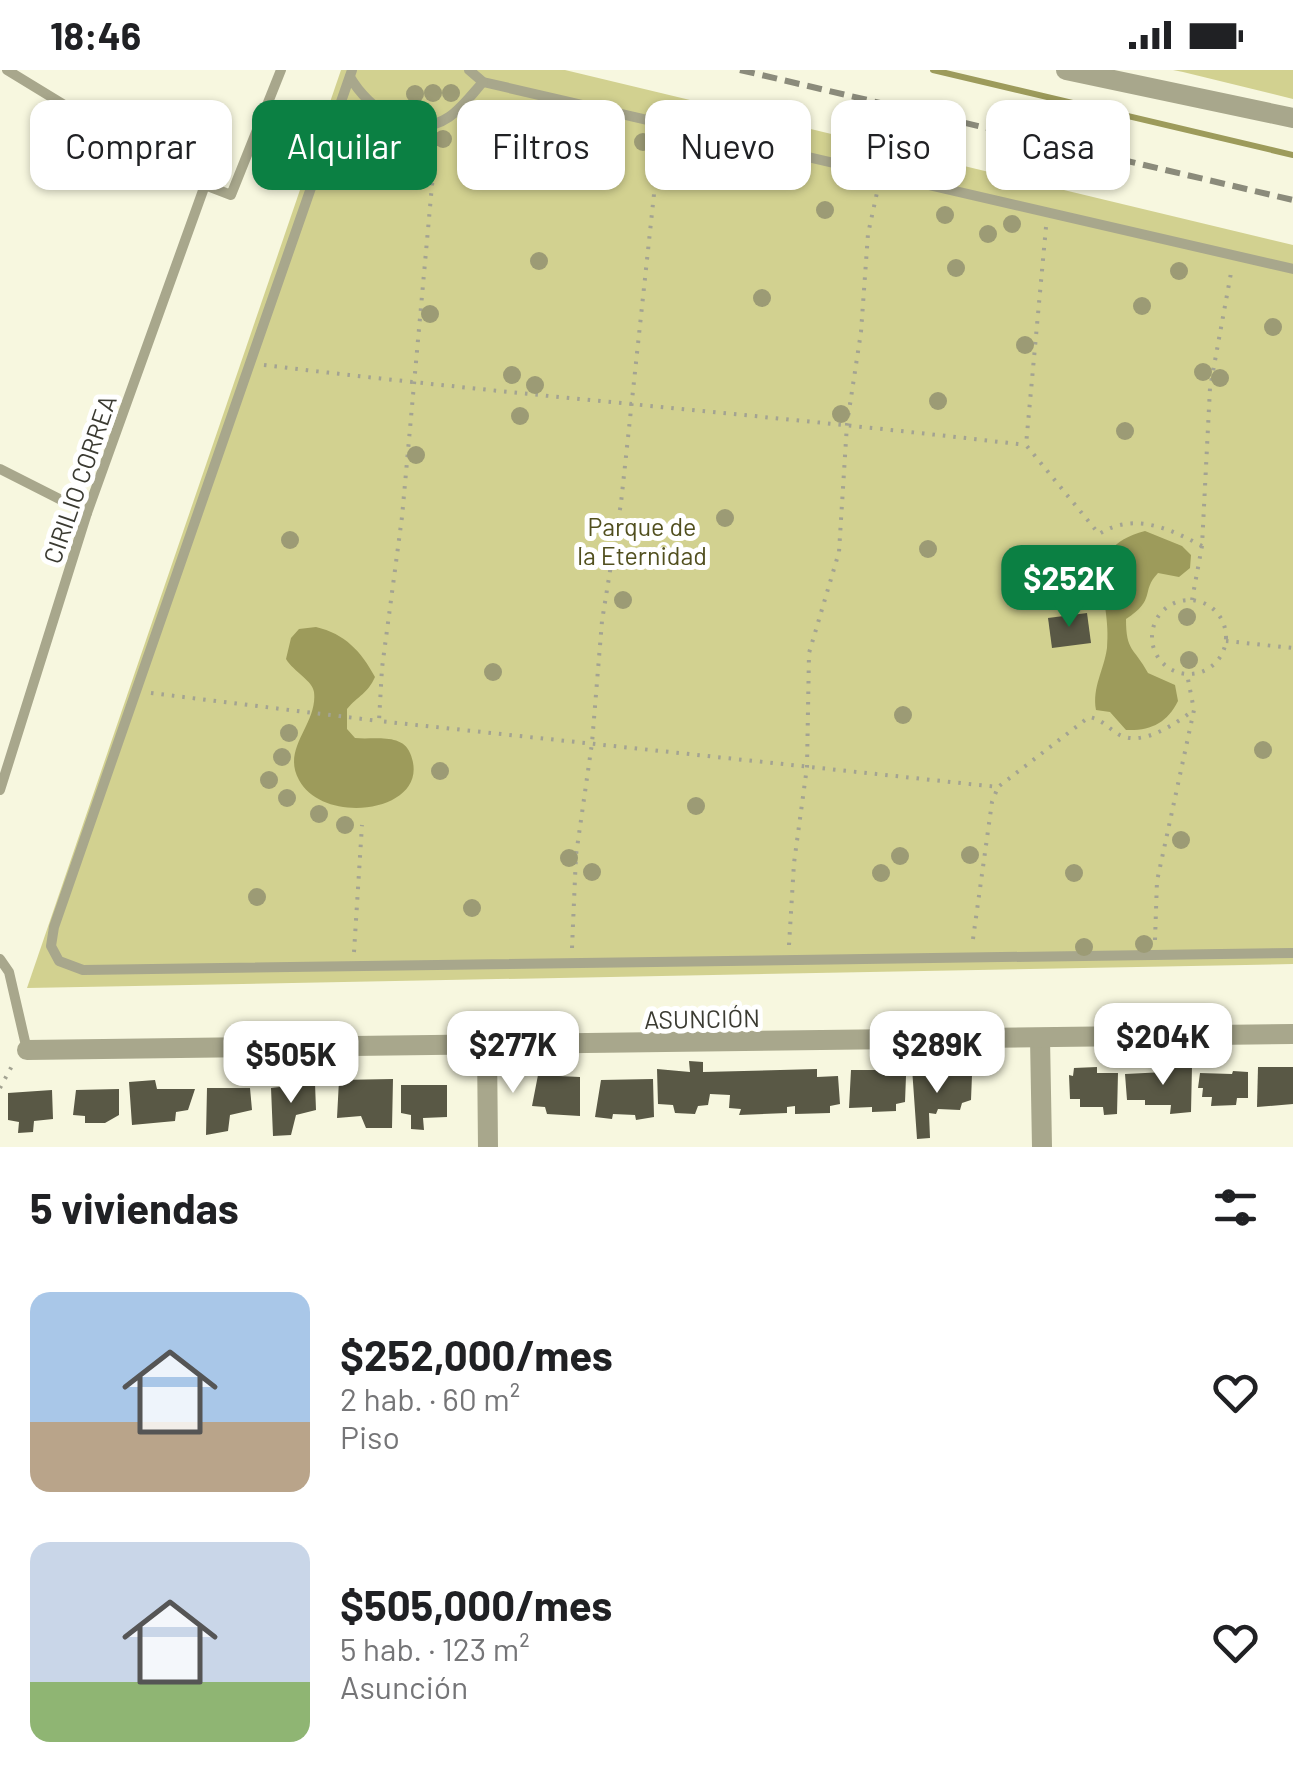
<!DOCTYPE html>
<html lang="es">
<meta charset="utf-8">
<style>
:root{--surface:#fff;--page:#f6f6f6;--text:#202124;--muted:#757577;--accent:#0b8043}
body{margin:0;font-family:Barlow,sans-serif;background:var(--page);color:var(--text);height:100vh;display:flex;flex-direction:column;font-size:38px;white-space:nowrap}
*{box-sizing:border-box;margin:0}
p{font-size:32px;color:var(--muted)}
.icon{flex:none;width:55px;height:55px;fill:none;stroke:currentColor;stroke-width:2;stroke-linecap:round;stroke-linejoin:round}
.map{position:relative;height:1077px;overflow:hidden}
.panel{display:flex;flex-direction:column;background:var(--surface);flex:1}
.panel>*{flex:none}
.banner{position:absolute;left:30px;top:30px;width:1235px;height:90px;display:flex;gap:20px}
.price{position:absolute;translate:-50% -85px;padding:0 22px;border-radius:20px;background:#fff;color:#222;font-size:32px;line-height:65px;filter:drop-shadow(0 2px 5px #0008)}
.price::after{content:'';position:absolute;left:50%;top:60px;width:30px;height:22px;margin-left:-15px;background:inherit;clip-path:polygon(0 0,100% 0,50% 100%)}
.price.selected{background:var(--accent);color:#fff}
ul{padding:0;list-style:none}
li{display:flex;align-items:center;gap:30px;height:250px;padding:0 30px}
li span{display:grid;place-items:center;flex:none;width:280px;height:200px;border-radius:20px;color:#555}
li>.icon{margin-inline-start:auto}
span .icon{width:120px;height:120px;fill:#fffc;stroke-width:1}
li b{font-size:42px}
h2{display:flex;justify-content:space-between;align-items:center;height:120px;padding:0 30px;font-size:42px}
.pill{padding:0 35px;border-radius:20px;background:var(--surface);box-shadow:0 2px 8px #0004;font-size:35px;line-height:90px}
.pill.selected{background:var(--accent);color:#fff}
.status{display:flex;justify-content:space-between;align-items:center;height:70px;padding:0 50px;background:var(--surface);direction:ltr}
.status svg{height:28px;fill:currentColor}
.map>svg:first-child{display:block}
.green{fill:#d2d190}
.water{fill:#9d9b5b}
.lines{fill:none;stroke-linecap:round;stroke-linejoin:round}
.stream{stroke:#9d9b5b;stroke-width:6}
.building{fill:#595845}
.path{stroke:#a3a392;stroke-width:4;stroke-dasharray:2.5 8;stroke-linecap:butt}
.lane{stroke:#a8a78c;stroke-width:10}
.street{stroke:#a8a78c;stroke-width:20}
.rail{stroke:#8b8b7b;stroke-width:6;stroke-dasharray:15 8;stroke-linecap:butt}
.tree{fill:#9c9b75}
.labels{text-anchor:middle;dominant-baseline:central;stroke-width:10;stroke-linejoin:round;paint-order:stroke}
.street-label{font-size:25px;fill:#3a3a31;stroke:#fff}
.park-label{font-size:25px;fill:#514f1e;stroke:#fff}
</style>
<div class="status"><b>18:46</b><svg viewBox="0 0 49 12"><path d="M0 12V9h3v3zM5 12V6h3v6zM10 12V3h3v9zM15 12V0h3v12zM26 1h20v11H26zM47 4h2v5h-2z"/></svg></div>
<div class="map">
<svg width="1293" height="1077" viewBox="0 0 1293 1077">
<rect width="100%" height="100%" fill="#f7f7df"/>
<g class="green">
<path d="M341,0H565L1293,175V894L27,918Z"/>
<path d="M1173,0H1293V29L1183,2Z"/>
</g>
<g class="water">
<path d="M1145,461L1182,476L1191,485L1190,498L1179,507L1158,503C1140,522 1157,529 1126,549C1126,582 1134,577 1148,603L1175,615L1178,631C1167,653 1151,661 1126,660L1110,642L1096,640C1092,617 1104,600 1107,578C1113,526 1076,480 1145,461Z"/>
<path d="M316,557C345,564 361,581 375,607C368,623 358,626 347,639V659L355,668C373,670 402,663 410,683C435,741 325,758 299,710C281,678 318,654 314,622C313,611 294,602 286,589L291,568L299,559Z"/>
</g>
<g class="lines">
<path class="stream" d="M933,0L1293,85"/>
</g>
<g class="building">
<path d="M1087,543L1091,573L1052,578L1048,548Z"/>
<path d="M689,991L703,992V1002L817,999V1007L838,1006L840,1034L830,1036V1043L795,1044V1036L787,1037V1043L739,1045L741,1039L729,1038L730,1025L710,1024L708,1035L698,1036L695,1044L675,1043L673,1035L658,1034L657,999L690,1002Z"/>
<path d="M1164,996H1192L1191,1042L1170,1044L1171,1035H1145V1030H1127L1125,1004L1165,1002Z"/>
<path d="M930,997L929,1005H972L971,1030L962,1033L960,1040L938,1039L936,1044L929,1043L930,1068L917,1069L912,998Z"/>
<path d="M1097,997V1003H1118L1117,1044L1104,1045L1103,1037H1080V1029H1070L1069,1005L1073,1006L1074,998Z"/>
<path d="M1258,997H1293V1034L1257,1037Z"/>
<path d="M851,1000H884L885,1006H906L905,1032L896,1034V1041L872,1042V1037L849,1038Z"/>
<path d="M1233,1001L1248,1002V1028H1237L1236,1035L1211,1036L1212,1027H1202L1203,1018H1198L1200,1003L1232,1004Z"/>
<path d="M538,1005L580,1007V1046L547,1044L545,1037L532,1036Z"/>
<path d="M393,1009L392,1058H366L361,1046L337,1048L339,1010Z"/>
<path d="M653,1009L654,1047L636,1050L635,1045L613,1044L612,1049L595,1047L601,1010Z"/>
<path d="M155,1010L157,1019H195L188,1040L176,1042L175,1051L132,1055L129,1012Z"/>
<path d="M315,1013L316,1040L296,1045L291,1065L273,1066L271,1018Z"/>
<path d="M401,1015H447V1047L423,1048L424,1060L411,1059V1045L401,1043Z"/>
<path d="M207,1018H250L252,1040L230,1045L228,1061L206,1065Z"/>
<path d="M119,1019V1045L105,1053H85V1046L73,1045L76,1020Z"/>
<path d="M52,1020L53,1049L34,1051L33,1062L18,1063L19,1052L8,1050V1023Z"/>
</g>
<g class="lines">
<g class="path">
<path d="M436,71L402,447L382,598L379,651L998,717L1089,647C1102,649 1108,658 1118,664C1141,678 1175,654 1194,640"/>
<path d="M1046,157L1026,375L1099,464C1133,442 1169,458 1202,476"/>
<path d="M264,295C518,326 772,345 1026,375"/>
<path d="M1192,530L1202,476L1210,318L1231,203"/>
<circle cx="1189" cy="567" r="37"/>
<path d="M1226,571L1293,578"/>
<path d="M151,623L379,651"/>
<path d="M973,869L992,732L998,717"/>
<path d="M1155,870L1157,811L1194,640L1187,604"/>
<path d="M789,875L794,793L807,697L809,583L839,482L847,354L861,262L868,164L878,118"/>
<path d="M572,878L576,785L592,673L602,551L621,433L660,68"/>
<path d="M354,882L362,755"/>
<path d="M0,1018L13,994"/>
</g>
<g class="lane">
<path d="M7,0L66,36L188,94L205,115L231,125L281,0"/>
<path d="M352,0L54,857L51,876L59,891L83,900L1293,883"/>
<path d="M469,0L483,12L1293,199"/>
<path d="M350,7C368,38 412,72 449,47C462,38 473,23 483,12"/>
<path d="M0,399L87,443"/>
<path d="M0,720L87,443L205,115"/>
<path d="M0,889L9,902L27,980"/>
</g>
<g class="street">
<path d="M1066,0L1293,48"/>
<path d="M1040,968L1042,1077"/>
<path d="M487,976L488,1077"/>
<path d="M27,980L1293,964"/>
</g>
<path class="rail" d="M740,0L1293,130"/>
</g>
<g class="tree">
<circle cx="433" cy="23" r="9"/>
<circle cx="451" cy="23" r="9"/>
<circle cx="415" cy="24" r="9"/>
<circle cx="506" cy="43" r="9"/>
<circle cx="474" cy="49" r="9"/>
<circle cx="389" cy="65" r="9"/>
<circle cx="424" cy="68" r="9"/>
<circle cx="443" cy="69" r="9"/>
<circle cx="579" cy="69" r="9"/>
<circle cx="493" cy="71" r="9"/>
<circle cx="643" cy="72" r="9"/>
<circle cx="612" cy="76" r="9"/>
<circle cx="825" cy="140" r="9"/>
<circle cx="945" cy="145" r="9"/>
<circle cx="1012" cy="154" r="9"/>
<circle cx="988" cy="164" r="9"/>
<circle cx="539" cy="191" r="9"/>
<circle cx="956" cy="198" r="9"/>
<circle cx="1179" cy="201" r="9"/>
<circle cx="762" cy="228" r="9"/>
<circle cx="1142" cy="236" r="9"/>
<circle cx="430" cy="244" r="9"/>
<circle cx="1273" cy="257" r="9"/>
<circle cx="1025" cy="275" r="9"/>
<circle cx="1203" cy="302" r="9"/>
<circle cx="512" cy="305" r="9"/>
<circle cx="1220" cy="308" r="9"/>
<circle cx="535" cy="315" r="9"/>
<circle cx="938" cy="331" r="9"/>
<circle cx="841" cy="344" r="9"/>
<circle cx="520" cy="346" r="9"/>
<circle cx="1125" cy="361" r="9"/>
<circle cx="416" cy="385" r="9"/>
<circle cx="725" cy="448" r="9"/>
<circle cx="290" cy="470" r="9"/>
<circle cx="928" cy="479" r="9"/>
<circle cx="623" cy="530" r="9"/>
<circle cx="1187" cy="547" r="9"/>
<circle cx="1189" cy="590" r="9"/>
<circle cx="493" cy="602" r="9"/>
<circle cx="903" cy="645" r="9"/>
<circle cx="289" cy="663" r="9"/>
<circle cx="1263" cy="680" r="9"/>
<circle cx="282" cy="687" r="9"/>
<circle cx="440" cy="701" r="9"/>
<circle cx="269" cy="710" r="9"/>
<circle cx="287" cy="728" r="9"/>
<circle cx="696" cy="736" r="9"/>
<circle cx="319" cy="744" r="9"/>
<circle cx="345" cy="755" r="9"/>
<circle cx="1181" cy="770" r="9"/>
<circle cx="970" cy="785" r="9"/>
<circle cx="900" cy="786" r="9"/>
<circle cx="569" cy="788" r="9"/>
<circle cx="592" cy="802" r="9"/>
<circle cx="881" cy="803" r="9"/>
<circle cx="1074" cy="803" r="9"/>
<circle cx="257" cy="827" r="9"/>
<circle cx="472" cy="838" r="9"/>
<circle cx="1144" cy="874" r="9"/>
<circle cx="1084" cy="877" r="9"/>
</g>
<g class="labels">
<g class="street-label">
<text transform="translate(79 409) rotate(-71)">CIRILIO CORREA</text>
<text transform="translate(702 948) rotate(-1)">ASUNCIÓN</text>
</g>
<g class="park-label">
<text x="642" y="456">Parque de<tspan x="642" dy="29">la Eternidad</tspan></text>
</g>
</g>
</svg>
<b class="price selected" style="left:1069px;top:560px">$252K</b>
<b class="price" style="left:1163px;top:1018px">$204K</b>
<b class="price" style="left:513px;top:1026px">$277K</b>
<b class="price" style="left:937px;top:1026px">$289K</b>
<b class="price" style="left:291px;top:1036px">$505K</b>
<div class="banner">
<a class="pill">Comprar</a>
<a class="pill selected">Alquilar</a>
<a class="pill">Filtros</a>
<a class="pill">Nuevo</a>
<a class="pill">Piso</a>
<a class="pill">Casa</a>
</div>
</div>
<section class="panel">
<h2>5 viviendas<svg class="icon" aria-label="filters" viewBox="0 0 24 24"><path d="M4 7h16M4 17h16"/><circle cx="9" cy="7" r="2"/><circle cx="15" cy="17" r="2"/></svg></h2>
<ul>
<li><span style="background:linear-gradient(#a9c7e8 65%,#b9a48a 0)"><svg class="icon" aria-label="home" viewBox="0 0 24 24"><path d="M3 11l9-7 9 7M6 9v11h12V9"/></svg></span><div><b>$252,000/mes</b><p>2 hab. · 60 m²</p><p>Piso</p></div><svg class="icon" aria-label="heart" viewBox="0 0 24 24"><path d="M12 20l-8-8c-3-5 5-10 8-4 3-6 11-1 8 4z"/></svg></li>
<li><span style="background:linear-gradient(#c9d6e8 70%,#8fb573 0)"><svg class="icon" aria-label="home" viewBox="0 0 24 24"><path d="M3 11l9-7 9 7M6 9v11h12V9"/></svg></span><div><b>$505,000/mes</b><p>5 hab. · 123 m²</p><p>Asunción</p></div><svg class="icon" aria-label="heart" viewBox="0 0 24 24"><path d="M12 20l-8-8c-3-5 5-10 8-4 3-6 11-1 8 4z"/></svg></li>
</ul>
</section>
